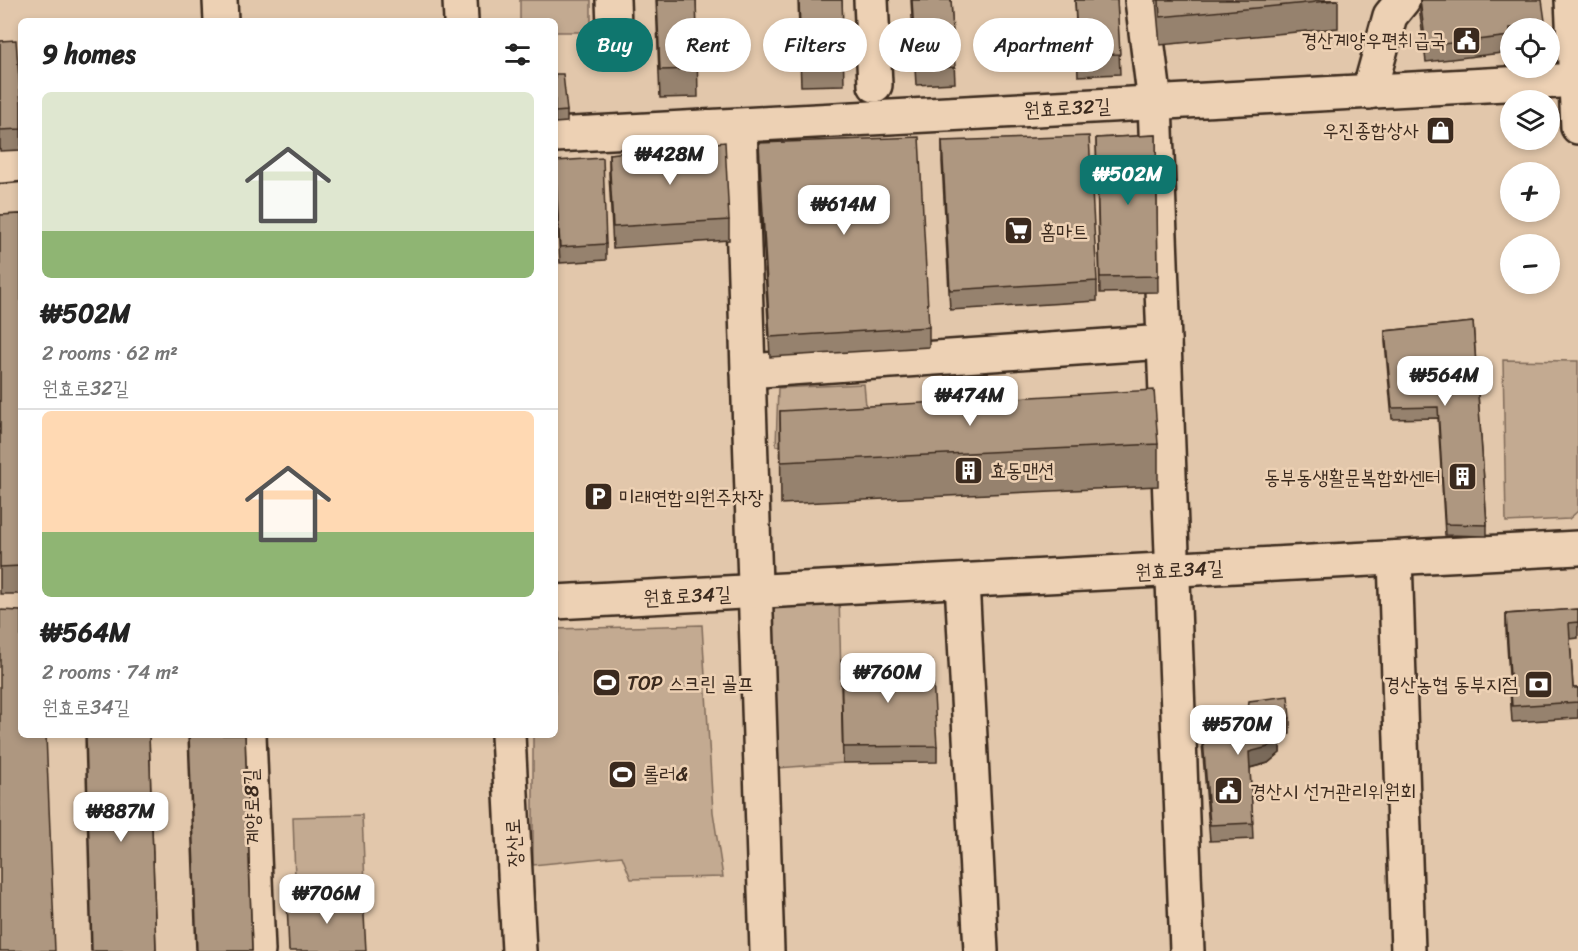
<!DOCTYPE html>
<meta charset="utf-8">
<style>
:root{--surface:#fff;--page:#f2f2f2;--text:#222;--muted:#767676;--line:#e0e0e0;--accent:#0f766e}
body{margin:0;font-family:Sriracha,"Poor Story",sans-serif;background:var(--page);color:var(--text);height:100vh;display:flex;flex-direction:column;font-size:22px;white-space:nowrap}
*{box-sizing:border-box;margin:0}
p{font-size:20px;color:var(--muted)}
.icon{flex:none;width:33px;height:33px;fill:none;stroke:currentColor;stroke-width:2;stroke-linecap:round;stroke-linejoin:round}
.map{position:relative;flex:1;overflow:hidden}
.side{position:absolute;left:18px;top:18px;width:540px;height:720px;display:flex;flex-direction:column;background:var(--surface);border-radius:9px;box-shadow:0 3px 9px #0003}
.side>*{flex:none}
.top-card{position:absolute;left:576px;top:18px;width:570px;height:54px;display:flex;gap:12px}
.tools{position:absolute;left:1500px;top:18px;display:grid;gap:12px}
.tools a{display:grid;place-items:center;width:60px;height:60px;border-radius:50%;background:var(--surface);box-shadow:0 3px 9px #0003;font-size:30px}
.price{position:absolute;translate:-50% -51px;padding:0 14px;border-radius:12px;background:#fff;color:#222;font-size:20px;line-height:39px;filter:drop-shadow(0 2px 3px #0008)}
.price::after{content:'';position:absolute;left:50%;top:36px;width:18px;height:14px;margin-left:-9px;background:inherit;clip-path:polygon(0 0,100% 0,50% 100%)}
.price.current{background:var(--accent);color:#fff}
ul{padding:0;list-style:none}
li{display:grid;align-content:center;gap:12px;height:318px;padding:0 24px}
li+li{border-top:2px solid var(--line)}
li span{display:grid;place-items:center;height:186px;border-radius:9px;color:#555}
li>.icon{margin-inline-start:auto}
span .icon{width:108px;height:108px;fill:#fffc;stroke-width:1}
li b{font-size:26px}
h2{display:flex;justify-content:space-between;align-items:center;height:72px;padding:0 24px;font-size:26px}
.tag{padding:0 21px;border-radius:27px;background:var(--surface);box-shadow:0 3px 9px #0003;font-size:21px;line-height:54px}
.tag.current{background:var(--accent);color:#fff}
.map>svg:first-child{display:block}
.green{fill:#c3aa91;stroke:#7f6a58;stroke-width:1.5}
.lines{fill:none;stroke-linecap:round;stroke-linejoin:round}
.minor-casing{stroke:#3b2a1e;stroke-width:38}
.minor{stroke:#edd1b4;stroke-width:33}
.wall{fill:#96826e;stroke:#3b2a1e;stroke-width:1.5}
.shaded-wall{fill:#7a6a5a;stroke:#3b2a1e;stroke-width:1.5}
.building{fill:#ae9780;stroke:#3b2a1e;stroke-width:1.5}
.labels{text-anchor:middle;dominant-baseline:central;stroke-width:5;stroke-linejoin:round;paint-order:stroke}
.poi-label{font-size:20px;fill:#3b2a1e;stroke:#edd1b4;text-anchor:start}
.street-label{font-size:20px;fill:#3b2a1e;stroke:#edd1b4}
</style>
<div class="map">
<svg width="1578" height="951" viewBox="0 0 1578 951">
<rect width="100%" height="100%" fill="#e2c7ab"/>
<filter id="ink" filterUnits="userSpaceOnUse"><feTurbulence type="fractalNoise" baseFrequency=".0167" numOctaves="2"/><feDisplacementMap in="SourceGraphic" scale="12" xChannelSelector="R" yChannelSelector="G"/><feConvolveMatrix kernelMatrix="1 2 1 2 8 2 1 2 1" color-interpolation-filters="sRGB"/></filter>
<g filter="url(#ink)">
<g class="green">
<path d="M520,0H591V32H555V21H520Z"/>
<path d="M1503,360L1578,361V511L1569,519L1506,522Z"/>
<path d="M864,384L869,439L776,446L778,388Z"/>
<path d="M839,593L843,763L765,769L761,607Z"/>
<path d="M702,625L713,812L723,877L631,879L622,856L533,865V735H555V629Z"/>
<path d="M362,815L366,907L296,910L293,817Z"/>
</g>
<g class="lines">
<defs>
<g id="minor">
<path d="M220,0L221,21"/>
<path d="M460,0L461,21"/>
<path d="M613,0L614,27"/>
<path d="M871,0L875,85"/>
<path d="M1142,0L1155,103L1187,951"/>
<path d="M1572,0L1578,127"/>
<path d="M1369,92L1390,16L1403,0"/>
<path d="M740,126L767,951"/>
<path d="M555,135L1578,80"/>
<path d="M0,166L21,164"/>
<path d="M748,371L1164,342"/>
<path d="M1395,558L1408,951"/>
<path d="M962,581L981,951"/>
<path d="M555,602L1578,548"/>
<path d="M249,735L258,951"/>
<path d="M508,735L519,951"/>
</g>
</defs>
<use href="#minor" class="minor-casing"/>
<use href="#minor" class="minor"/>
</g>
<g class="wall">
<path d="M656,0H696L698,97L660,98Z"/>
<path d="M798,0H842L844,85L801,86Z"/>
<path d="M911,0H951L955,83L916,85Z"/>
<path d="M1075,0H1117L1120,74L1078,76Z"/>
<path d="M1156,0H1338V28L1160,45Z"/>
<path d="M1420,0L1510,28V52L1426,62L1420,14Z"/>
<path d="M0,41L21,105V150L0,151Z"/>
<path d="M555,74L567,111V122L555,123Z"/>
<path d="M1156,135L1158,292L1100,293L1096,138Z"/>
<path d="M942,141L1097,281V301L950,310L942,162Z"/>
<path d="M759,143L929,327V347L770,357L759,163Z"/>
<path d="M609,154L729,220V240L613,248L609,174Z"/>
<path d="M555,161L606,244V260L560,263L555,177Z"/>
<path d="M555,194L557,216V226L555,227Z"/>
<path d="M21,214V594H0V215Z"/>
<path d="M1473,322L1487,525V536L1445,535L1438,418L1392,419L1385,342V331Z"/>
<path d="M780,411L1158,444V486L781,504Z"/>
<path d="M1578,609V638L1570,639L1573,688H1578V718L1512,722L1506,630V614Z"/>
<path d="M841,676L937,746V762L843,763Z"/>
<path d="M1201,715L1290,734L1280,736V753L1268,763L1250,768L1253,839L1210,841L1201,731Z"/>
<path d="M85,735H149L156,951H91Z"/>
<path d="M188,735H245L252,951H196Z"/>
</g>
<g class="shaded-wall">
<path d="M1290,718V734L1278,737V721Z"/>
<path d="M1280,737V753L1268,763L1249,768V752Z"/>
</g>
<g class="building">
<path d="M657,0H696L698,69L660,70Z"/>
<path d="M799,0H842L844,57L801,58Z"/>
<path d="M912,0H951L955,67L916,69Z"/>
<path d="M1075,0H1117L1120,54L1078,55Z"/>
<path d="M1159,0H1338L1160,17Z"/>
<path d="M1420,0H1542L1546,28H1510V36L1426,46Z"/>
<path d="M16,40L21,105V129L0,130V41Z"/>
<path d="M555,74H563L567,111L555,112Z"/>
<path d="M1156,135L1158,276L1100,277L1096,138Z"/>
<path d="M1089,136L1097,281L950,290L942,141Z"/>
<path d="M919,137L929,327L770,337L759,143Z"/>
<path d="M725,142L729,220L613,227L609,154Z"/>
<path d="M603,158L606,244L560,247L555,161Z"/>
<path d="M555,194L557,216H555Z"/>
<path d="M21,214V566L0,567V215Z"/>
<path d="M1473,322L1487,525L1445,524L1438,407L1392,408L1385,331Z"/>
<path d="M1154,390L1158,444L781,462L780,411Z"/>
<path d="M1578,609V622L1569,623L1573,688H1578V702L1512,706L1506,614Z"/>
<path d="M0,610L21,611V735H46L55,951H0Z"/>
<path d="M841,660L932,661L937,746L843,747Z"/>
<path d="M1288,696L1290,718L1278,721L1280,737L1268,747L1249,752L1253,823L1210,825L1201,715L1248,712L1249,701Z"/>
<path d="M86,735H149L156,951H92Z"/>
<path d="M189,735H245L252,951H197Z"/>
<path d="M363,897L366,951H289L287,901Z"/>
</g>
</g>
<defs>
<symbol id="civic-square" viewBox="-11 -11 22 22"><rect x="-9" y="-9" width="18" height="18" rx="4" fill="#3b2a1e" stroke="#edd1b4"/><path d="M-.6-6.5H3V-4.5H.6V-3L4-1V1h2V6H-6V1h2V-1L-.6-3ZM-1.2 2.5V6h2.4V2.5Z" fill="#fff"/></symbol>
<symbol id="shop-square" viewBox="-11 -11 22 22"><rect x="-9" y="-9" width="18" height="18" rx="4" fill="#3b2a1e" stroke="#edd1b4"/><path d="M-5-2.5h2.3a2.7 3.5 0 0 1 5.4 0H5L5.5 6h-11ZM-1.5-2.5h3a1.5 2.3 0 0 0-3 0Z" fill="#fff"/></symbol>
<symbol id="supermarket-square" viewBox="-11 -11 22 22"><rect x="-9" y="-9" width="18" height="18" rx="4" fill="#3b2a1e" stroke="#edd1b4"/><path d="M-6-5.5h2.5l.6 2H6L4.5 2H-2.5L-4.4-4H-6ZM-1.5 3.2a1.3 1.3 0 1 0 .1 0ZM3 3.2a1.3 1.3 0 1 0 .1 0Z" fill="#fff"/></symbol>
<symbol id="building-square" viewBox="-11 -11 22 22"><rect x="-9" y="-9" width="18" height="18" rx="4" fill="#3b2a1e" stroke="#edd1b4"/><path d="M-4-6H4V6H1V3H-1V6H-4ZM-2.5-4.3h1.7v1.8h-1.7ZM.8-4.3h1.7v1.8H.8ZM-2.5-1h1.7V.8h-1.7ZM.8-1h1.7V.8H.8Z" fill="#fff"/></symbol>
<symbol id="parking-square" viewBox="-11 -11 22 22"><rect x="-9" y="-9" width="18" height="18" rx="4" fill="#3b2a1e" stroke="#edd1b4"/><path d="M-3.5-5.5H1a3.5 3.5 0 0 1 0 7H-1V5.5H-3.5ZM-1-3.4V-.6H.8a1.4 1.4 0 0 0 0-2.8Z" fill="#fff"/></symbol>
<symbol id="stadium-square" viewBox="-11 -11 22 22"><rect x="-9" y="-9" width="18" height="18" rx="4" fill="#3b2a1e" stroke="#edd1b4"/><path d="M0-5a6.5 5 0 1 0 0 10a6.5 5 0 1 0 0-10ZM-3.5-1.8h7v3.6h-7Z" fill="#fff"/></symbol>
<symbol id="bank-square" viewBox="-11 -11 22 22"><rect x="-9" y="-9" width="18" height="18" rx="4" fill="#3b2a1e" stroke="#edd1b4"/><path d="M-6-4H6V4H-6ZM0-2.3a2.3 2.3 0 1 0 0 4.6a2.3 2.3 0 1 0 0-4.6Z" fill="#fff"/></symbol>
</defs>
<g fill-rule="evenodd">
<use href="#civic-square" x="1450" y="24" width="33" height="33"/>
<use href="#shop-square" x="1424" y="114" width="33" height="33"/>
<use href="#supermarket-square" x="1002" y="214" width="33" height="33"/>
<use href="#building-square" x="952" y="454" width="33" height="33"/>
<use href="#building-square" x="1446" y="460" width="33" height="33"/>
<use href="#parking-square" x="582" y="480" width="33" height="33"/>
<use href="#stadium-square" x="590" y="666" width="33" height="33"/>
<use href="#bank-square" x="1522" y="668" width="33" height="33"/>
<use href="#stadium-square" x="606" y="758" width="33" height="33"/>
<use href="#civic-square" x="1212" y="774" width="33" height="33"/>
</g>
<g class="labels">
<g class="poi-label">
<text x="1446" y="40" text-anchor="end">경산계양우편취급국</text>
<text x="1419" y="130" text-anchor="end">우진종합상사</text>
<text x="1040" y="231">홈마트</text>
<text x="990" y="470">효동맨션</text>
<text x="1441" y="477" text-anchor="end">동부동생활문복합화센터</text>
<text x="619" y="497">미래연합의원주차장</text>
<text x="627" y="683">TOP 스크린 골프</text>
<text x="1518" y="684" text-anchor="end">경산농협 동부지점</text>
<text x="643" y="774">롤러&amp;</text>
<text x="1250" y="791">경산시 선거관리위원회</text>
</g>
<g class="street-label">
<text transform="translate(1067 108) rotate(-3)">원효로32길</text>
<text transform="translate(1179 570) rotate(-3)">원효로34길</text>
<text transform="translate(687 596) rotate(-3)">원효로34길</text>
<text transform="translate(252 807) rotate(-92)">계양로8길</text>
<text transform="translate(514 843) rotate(-93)">장산로</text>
</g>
</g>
</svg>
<div class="tools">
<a><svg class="icon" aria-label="locate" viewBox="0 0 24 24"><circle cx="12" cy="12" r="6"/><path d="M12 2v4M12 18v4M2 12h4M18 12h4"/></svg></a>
<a><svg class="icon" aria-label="layers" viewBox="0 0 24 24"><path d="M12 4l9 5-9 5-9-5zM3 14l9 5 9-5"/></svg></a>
<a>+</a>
<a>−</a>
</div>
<b class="price" style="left:670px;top:186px">₩428M</b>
<b class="price current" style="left:1128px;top:206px">₩502M</b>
<b class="price" style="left:844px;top:236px">₩614M</b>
<b class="price" style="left:1445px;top:407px">₩564M</b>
<b class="price" style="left:970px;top:427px">₩474M</b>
<b class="price" style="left:888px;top:704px">₩760M</b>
<b class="price" style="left:1238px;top:756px">₩570M</b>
<b class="price" style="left:121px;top:843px">₩887M</b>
<b class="price" style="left:327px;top:925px">₩706M</b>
<div class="top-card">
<a class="tag current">Buy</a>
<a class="tag">Rent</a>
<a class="tag">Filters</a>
<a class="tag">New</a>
<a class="tag">Apartment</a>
</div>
<section class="side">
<h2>9 homes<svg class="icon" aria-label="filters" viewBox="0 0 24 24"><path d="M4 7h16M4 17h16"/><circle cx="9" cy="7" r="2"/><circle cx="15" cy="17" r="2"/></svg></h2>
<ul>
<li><span style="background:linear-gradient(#dfe7d0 75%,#8fb573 0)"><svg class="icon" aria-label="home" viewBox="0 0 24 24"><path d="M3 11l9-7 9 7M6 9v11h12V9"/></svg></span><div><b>₩502M</b><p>2 rooms · 62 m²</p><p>원효로32길</p></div></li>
<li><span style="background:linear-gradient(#ffd9b3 65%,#8fb573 0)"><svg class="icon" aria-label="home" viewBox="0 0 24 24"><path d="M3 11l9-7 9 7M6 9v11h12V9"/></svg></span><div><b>₩564M</b><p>2 rooms · 74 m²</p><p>원효로34길</p></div></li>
</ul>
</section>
</div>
